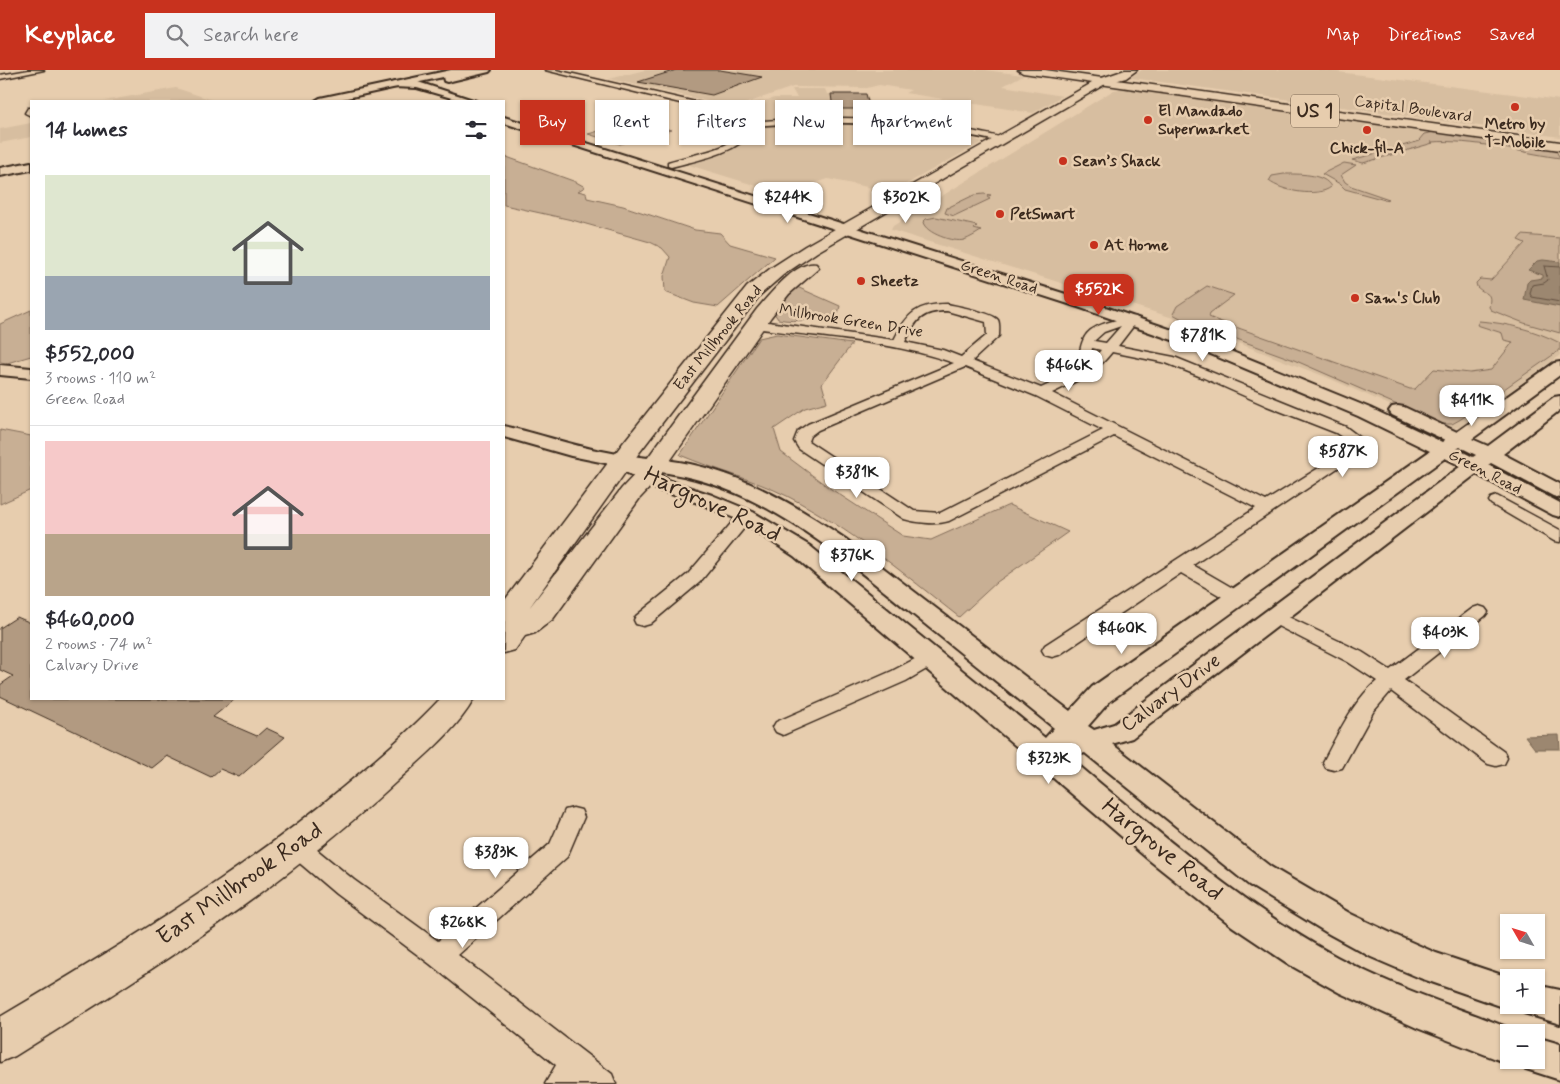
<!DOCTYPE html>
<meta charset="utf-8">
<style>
:root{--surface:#fff;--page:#f2f2f3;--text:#2b2b33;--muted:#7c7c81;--line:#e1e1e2;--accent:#c8321e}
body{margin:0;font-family:Mynerve,sans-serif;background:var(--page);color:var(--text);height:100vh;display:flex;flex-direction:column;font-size:19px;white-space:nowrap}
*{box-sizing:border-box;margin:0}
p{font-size:16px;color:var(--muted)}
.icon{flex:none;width:28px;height:28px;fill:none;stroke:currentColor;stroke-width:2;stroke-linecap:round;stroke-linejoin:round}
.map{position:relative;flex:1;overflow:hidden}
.details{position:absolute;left:30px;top:30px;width:475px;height:600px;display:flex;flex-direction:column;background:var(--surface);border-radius:0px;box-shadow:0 1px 4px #0004}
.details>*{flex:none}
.top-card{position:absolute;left:520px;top:30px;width:475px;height:45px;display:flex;gap:10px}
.needle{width:32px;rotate:309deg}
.tools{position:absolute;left:1500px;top:844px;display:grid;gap:10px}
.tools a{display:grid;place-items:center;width:45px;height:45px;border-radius:0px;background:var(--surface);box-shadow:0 1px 4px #0004;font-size:25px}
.price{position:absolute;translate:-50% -42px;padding:0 11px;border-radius:10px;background:#fff;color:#222;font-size:16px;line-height:32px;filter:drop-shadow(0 1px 2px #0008)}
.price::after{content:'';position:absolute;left:50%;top:30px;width:15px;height:11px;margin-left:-8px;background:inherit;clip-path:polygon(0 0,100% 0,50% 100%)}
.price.active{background:var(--accent);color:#fff}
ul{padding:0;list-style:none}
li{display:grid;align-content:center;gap:10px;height:265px;padding:0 15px}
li+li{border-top:1px solid var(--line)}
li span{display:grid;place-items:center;height:155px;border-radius:0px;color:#555}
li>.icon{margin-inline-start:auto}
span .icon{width:90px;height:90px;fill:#fffc;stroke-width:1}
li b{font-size:21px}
h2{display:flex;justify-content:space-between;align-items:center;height:60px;padding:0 15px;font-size:21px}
.pill{padding:0 18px;border-radius:0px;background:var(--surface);box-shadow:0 1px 4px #0004;font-size:18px;line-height:45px}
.pill.active{background:var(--accent);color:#fff}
header{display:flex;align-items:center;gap:30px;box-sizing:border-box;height:70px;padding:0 25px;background:var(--accent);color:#fff}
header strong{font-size:24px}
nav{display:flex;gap:28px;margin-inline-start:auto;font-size:18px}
.search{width:350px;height:45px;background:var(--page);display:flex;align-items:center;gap:12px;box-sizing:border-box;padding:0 18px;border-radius:0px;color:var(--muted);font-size:19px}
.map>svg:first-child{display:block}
.built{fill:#d7bea0}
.green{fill:#c8af94;stroke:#826c59}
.water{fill:#9c8770;stroke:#75624f}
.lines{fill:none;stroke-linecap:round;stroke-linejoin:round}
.shore{stroke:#624f3f;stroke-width:1}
.building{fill:#b29a81;stroke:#3b2a1e}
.minor-casing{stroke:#3b2a1e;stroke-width:3}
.tertiary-casing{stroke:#3b2a1e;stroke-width:4}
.secondary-casing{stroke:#3b2a1e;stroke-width:4}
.primary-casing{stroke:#3b2a1e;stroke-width:3}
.trunk-casing{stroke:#3b2a1e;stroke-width:3}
.minor{fill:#e7cdae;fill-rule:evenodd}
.tertiary{fill:#e7cdae;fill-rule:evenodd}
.secondary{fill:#e7cdae;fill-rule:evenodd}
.primary{fill:#e7cdae;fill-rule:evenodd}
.trunk{fill:#e7cdae;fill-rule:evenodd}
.poi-dot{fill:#c8321e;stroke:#e7cdae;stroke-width:2}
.labels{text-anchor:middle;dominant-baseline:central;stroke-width:5;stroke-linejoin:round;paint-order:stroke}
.far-street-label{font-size:16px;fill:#3b2a1e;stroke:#e7cdae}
.far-poi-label{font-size:16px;font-weight:bold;fill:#3b2a1e;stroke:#e7cdae;text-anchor:start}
.shield{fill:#e7cdae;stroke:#6f5b49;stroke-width:1}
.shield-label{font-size:19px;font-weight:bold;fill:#3b2a1e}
.street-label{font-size:20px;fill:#3b2a1e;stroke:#e7cdae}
.near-street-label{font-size:24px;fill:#3b2a1e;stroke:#e7cdae}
</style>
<header>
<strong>Keyplace</strong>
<div class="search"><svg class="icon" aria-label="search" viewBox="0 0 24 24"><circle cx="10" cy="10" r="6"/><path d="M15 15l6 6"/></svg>Search here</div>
<nav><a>Map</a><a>Directions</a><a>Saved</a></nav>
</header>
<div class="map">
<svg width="1560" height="1014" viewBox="0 0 1560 1014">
<rect width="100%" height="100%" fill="#e7cdae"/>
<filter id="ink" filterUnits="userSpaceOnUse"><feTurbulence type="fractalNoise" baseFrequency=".02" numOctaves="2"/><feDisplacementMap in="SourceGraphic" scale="10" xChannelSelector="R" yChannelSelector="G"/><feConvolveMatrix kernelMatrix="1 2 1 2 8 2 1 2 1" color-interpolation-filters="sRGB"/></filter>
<g filter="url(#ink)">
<g class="built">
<path d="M645,0H985L1023,5L1003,16L1062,26L1033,43L905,23L911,20L879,15L867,18L793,17L735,37L609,9Z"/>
<path d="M1142,0H1322L1560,30V67L1132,8L1131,7Z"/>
<path d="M1126,17L1560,79V285L1460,357L1449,359L1435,355L1326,307L1170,247L891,160L893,156L1114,20Z"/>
<path d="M176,18L215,31H104Z"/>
<path d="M792,19H825L827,24H866L876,45L871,53L931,60L975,69L982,72L892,122L828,109L783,124L689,95L687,92L745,70L757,55L753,50L734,39L774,28H797Z"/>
<path d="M31,53V67L0,73V59Z"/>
</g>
<g class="green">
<path d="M639,50L671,60L620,74L588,64Z"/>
<path d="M1435,62L1555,79L1560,88C1517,82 1475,69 1431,72L1433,73L1363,93L1352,90L1420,71L1419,70L1424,64Z"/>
<path d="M504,86L576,112L585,117L578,121L586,123L587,128L623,136L695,160L720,163L730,174L775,187L718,237L694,233L665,222L664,206L670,187L662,178L650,172L572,150L504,135Z"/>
<path d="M1344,93L1356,95L1341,105L1345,112L1351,116L1389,129L1385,130L1345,119L1340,114L1322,104Z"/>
<path d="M1284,104C1297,104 1325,103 1331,117C1318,128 1281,121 1269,111L1272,106Z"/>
<path d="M984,124L991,125L987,127L990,129L954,146L945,143L947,138L974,125Z"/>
<path d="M936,147L977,156L974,159L981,161C976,164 970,168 964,170C954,173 925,163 923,152L926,149Z"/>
<path d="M1522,165L1560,168V263L1524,253L1491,240L1489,237C1492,221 1487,226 1477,217L1476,213L1480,209L1491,210L1525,173L1518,170Z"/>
<path d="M1207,216L1234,225L1210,243L1209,247L1216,250L1410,319H1415L1434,299L1470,303L1491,300L1513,272L1504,270L1502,263L1477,255L1479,251C1507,253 1535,260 1560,273V280L1461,349L1452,354H1441L1294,290L1182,249L1173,244L1177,236Z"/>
<path d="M797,217L840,236L838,244C820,249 796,253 778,249L774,243Z"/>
<path d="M31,240V286L7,293L0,292V254Z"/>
<path d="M777,264L852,274L822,314L827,332L805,338L774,359L781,382L828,417L903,466L931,470L1009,435L1068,462L997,512L959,547C904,504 850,458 787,426C753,409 715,400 680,385L759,268Z"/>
<path d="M0,360L31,366V420L0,434Z"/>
</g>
<g class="water">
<path d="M1543,190L1560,192V237L1524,230L1527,213L1530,210L1543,208V205L1528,200L1537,191Z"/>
<path d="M1559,665L1560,679H1535L1525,666Z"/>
</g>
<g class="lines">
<path class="shore" d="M1560,197L1544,196L1548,210L1544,213L1532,215L1530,224L1532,227L1560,232"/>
</g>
<g class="building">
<path d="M676,0H720L762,7L712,25L638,12Z"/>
<path d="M831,24H866L870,39H833Z"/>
<path d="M17,547L31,553V629H235L213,647L257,666L266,658L285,667L239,707L220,699L211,707L167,686L152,698L0,626V615L13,606L0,600V558Z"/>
</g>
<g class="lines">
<defs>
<g id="minor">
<path d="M29,0H44L0,9V5Z"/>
<path d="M545,0H556L726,39L741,45L749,52C825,46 901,45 976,62C985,64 998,65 1005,70L1001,72C918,53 837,49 752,56L753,61C736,84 697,90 671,97L668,96V92C692,84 730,81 746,59C741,49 732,46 721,43Z"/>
<path d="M28,38H31V46L25,43Z"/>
<path d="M947,234C956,236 994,243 998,250C1000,254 999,262 999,266L972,291L1041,318L1075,302C1084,272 1077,260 1113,251C1121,249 1129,246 1136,247L1138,250L1118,276L1174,287L1346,357L1366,372L1363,381L1193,495L1243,524L1246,528L1243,532L1237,534L1231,532L1181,503L1059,585L1052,587L1045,585L1042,580L1045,575L1256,438L1114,366L949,451C936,455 917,453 904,449L799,379L794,371L798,361L808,354L954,293C893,271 819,267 755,258L749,254L751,251L755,250L894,270C907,243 917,234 947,234ZM947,241L986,252L987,265L961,287L943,280L905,272C916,250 921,241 947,241ZM1121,256L1106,273L1094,271L1104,262ZM1092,278L1101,280L1090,292ZM1112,282L1166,293L1204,308L1267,336L1336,363L1351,373L1349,379L1266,431L1052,323C1078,310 1094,305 1112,282ZM965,297L1036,326L1103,360L940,443L914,441L808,371L810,366L818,360Z"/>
<path d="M1497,426L1560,460V472L1554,471L1491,434L1489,431L1491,428Z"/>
<path d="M746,441L752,443L754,446L700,512L650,554L643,556L636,554L634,550L636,546L688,504L740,443Z"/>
<path d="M1479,536L1485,538L1488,542L1485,546L1404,610L1504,682L1507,688L1504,694L1496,696L1488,694L1391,621L1373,642L1342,698L1334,700L1326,698L1323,692C1338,664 1353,631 1377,611L1348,592L1268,551L1265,547L1268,543L1274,541L1280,543L1362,582L1390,600L1473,538Z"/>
<path d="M930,581L937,583L940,588L937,593L906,611L790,662L783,665L776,662L773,657L776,652L892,601Z"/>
<path d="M573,738L581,740L584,747L567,787L458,885L612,1004L616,1014H545L556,995L430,894L336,824L289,784L285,777L289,770L297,767L305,770L354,810L438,871L550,774L565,740Z"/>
</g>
<g id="tertiary">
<path d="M395,12H418L476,31H462L417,18L392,17V13Z"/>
<path d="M504,47L1088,231L1213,274L1370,338L1442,372L1445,370L1392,345L1389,341L1392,337L1398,336L1404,337L1457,362L1554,293L1560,292V305L1472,369L1488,376L1554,327L1560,326V340L1503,384L1560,414V428L1553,426L1491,393L1488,395L1560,433V447L1553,445L1476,404L1132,668L1112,674L1271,797L1351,844L1395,865L1436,883L1511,908H1509V935H1520L1509,939L1420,908L1371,887L1329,864L1249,815L1085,683L1078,685L1068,682L1067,680L1064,683C1151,756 1237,832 1337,887C1397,919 1457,937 1519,962H1509V990H1518L1509,994L1417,958L1340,923L1290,895L1232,856L1149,790L794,486L739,450L698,433L656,419L622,400L620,396L571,386L504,367V356C538,363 572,376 607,382C634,388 662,388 690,394C747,406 799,437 847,470L1070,641L1092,617L1430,381L1358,346L1201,280L1078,237L504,53ZM1460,377L1476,385L1473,387L1457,379ZM1445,388L1461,396L1114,654L1094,660L1088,656L1110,631ZM652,401C754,411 833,480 910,542C958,581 1006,619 1054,658L1045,668L810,476L753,442L712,425L670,411Z"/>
<path d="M0,295L31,298V308L0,305Z"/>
<path d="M1536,915L1560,920V954L1524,943L1521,935H1536Z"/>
<path d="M1536,967L1560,974V1010L1523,998L1520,990H1536Z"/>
</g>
<g id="secondary">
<path d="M451,0H491L489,2L447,12L444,11L443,7L333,31H315L320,28Z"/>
<path d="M31,92V100L0,106V98Z"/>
</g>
<g id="primary">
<path d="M1125,0H1137L1126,8L1107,13L817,182L783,205L760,225L639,383L529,538L622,418L638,401L757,239C769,225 797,190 816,194L819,198L789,224L771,247L656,411L640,428L553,549L535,563L525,566L515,580L504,583L505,530L623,373L747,217L771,198L805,176L1099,9Z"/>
<path d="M440,629H474C456,661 423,687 396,712C281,819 148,903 15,986L0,992V947C118,877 236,806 342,718C376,690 410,661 440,629Z"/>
</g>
<path id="trunk" d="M1018,0H1045L1560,72V80L1023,3Z"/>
</defs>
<use href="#minor" class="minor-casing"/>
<use href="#tertiary" class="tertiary-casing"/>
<use href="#secondary" class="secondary-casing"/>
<use href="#primary" class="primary-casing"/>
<use href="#trunk" class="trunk-casing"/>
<use href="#minor" class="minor"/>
<use href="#tertiary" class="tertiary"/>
<use href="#secondary" class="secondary"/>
<use href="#primary" class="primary"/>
<use href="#trunk" class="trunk"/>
</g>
</g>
<g class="poi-dot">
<circle cx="1515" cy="37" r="5"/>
<circle cx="1148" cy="50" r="5"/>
<circle cx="1367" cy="60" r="5"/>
<circle cx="1063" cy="91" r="5"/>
<circle cx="1000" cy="144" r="5"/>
<circle cx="1094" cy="175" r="5"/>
<circle cx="861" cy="211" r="5"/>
<circle cx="1355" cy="228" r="5"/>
</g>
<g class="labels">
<g class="far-street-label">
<text transform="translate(1413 39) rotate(8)">Capital Boulevard</text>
<text transform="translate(999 207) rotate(18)">Green Road</text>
<text transform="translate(851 251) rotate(9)">Millbrook Green Drive</text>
<text transform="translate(718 268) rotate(-51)">East Millbrook Road</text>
<text transform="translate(1485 402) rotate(27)">Green Road</text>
</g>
<g class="far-poi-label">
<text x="1158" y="41">El Mandado<tspan x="1158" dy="18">Supermarket</tspan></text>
<text x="1515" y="54" text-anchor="middle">Metro by<tspan x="1515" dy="18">T-Mobile</tspan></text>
<text x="1367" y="78" text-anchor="middle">Chick-fil-A</text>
<text x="1073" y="91">Sean’s Shack</text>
<text x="1010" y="144">PetSmart</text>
<text x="1104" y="175">At Home</text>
<text x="871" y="211">Sheetz</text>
<text x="1365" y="228">Sam's Club</text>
</g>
<rect class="shield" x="1291" y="24.5" width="48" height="33" rx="4"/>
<g class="shield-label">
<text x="1315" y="41">US 1</text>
</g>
<g class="street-label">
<text transform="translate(1171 623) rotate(-36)">Calvary Drive</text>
</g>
<g class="near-street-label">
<text transform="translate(712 435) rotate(25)">Hargrove Road</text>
<text transform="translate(1162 780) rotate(39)">Hargrove Road</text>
<text transform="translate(240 814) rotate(-35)">East Millbrook Road</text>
</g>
</g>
</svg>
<div class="tools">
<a><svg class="needle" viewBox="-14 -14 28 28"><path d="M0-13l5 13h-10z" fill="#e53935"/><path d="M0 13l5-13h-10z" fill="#7c7c81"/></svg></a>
<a>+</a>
<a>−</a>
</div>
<b class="price" style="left:788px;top:154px">$244K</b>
<b class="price" style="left:906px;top:154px">$302K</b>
<b class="price active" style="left:1099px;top:246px">$552K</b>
<b class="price" style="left:1203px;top:292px">$781K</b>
<b class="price" style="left:1069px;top:322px">$466K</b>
<b class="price" style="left:1472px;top:357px">$411K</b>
<b class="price" style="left:1343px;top:408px">$587K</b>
<b class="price" style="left:857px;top:429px">$381K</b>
<b class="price" style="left:852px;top:512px">$376K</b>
<b class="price" style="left:1122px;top:585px">$460K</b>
<b class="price" style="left:1445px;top:589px">$403K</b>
<b class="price" style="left:1049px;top:715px">$323K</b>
<b class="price" style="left:496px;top:809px">$383K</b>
<b class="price" style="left:463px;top:879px">$268K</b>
<div class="top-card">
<a class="pill active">Buy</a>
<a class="pill">Rent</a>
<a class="pill">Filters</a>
<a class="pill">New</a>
<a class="pill">Apartment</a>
</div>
<section class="details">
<h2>14 homes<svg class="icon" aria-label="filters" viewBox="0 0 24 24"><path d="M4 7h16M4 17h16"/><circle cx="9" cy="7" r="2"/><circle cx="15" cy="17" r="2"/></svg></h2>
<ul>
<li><span style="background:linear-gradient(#dfe7d0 65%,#9aa5b1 0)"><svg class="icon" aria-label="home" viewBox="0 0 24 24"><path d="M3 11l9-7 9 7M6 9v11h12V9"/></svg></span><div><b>$552,000</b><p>3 rooms · 110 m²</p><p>Green Road</p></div></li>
<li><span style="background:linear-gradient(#f6c9c9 60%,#b9a48a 0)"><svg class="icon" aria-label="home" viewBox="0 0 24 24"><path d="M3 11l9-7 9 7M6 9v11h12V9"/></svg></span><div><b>$460,000</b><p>2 rooms · 74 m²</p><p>Calvary Drive</p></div></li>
</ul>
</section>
</div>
